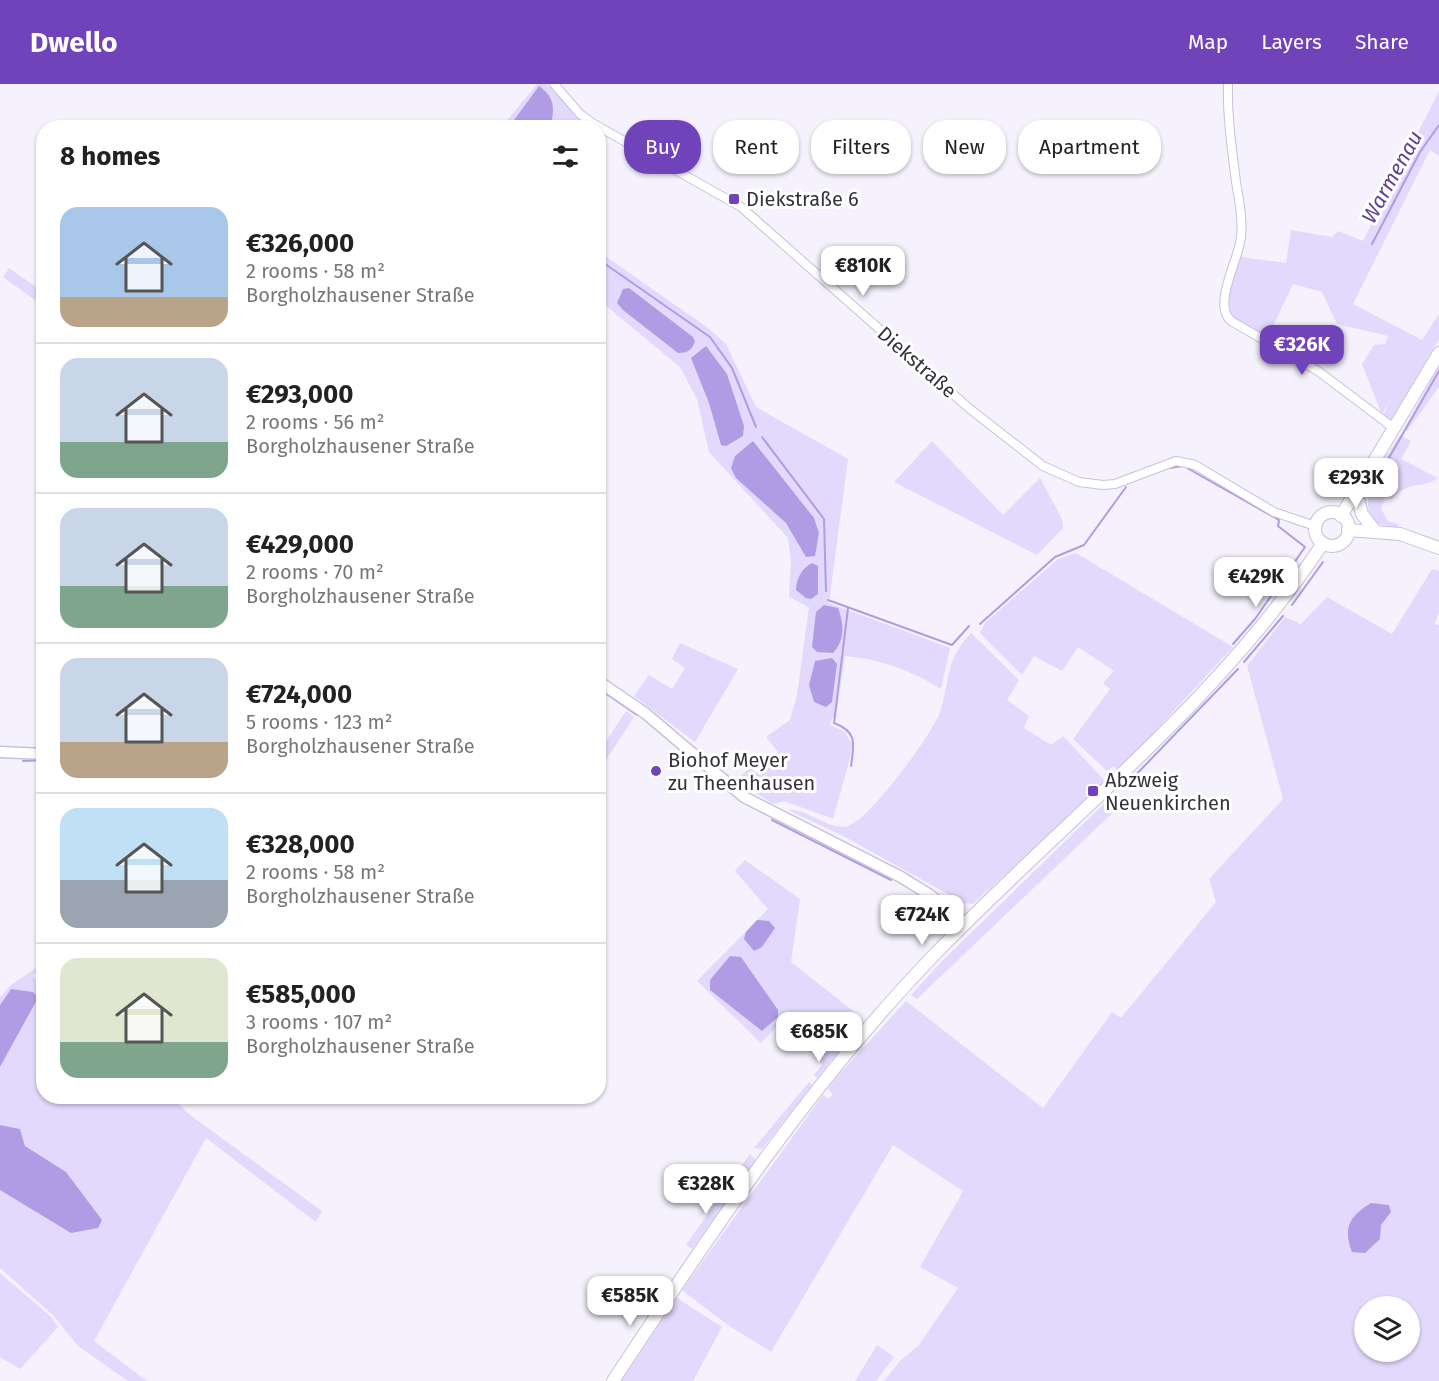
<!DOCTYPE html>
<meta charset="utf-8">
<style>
:root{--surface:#fff;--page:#f6f6f6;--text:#222;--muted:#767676;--line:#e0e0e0;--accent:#7043bb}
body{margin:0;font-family:"Fira Sans",sans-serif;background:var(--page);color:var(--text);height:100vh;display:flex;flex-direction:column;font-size:22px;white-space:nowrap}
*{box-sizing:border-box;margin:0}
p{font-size:20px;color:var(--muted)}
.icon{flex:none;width:33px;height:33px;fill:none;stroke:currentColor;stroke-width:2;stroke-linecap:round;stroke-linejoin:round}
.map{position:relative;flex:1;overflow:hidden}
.side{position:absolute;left:36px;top:36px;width:570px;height:984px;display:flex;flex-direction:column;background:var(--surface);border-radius:24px;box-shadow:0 2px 4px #0004}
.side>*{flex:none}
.top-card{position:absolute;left:624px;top:36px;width:570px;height:54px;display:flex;gap:12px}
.controls{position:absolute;left:1354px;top:1212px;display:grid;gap:12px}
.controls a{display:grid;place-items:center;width:66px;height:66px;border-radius:50%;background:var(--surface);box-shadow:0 2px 4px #0004;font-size:30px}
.price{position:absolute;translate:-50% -51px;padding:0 14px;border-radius:12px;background:#fff;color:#222;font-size:20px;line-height:39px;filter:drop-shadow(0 2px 3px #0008)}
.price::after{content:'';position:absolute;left:50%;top:36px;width:18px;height:14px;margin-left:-9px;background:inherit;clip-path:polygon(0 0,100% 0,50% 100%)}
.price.selected{background:var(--accent);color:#fff}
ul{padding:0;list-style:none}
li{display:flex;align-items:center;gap:18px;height:150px;padding:0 24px}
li+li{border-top:2px solid var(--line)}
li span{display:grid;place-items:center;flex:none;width:168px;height:120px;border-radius:18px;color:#555}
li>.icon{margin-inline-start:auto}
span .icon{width:72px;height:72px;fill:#fffc;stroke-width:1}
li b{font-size:26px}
h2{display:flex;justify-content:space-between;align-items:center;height:72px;padding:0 24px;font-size:26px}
.tag{padding:0 21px;border-radius:24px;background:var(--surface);box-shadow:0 2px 4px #0004;font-size:21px;line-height:54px}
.tag.selected{background:var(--accent);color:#fff}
header{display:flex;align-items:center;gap:36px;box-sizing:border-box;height:84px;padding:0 30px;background:var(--accent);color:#fff}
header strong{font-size:28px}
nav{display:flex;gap:33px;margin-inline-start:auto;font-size:21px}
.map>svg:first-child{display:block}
.green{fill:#e2d9fc;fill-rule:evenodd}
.water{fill:#b09ce4}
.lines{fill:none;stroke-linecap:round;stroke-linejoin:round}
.stream{stroke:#b09ce4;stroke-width:2}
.minor-casing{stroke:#c8c1db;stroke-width:10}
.tertiary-casing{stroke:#c8c1db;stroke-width:13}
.secondary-casing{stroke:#c8c1db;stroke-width:14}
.minor{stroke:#fff;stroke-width:8}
.tertiary{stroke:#fff;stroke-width:10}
.secondary{stroke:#fff;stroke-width:12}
.poi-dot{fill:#7043bb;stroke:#fff;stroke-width:2}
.labels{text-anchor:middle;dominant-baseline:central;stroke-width:6;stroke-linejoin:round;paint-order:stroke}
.poi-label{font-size:20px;fill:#34313b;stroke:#fff;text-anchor:start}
.street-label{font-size:20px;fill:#34313b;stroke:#fff}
.water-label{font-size:21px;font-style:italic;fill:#5f4196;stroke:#fff}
</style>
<header>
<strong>Dwello</strong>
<nav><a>Map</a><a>Layers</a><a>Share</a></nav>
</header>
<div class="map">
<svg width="1439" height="1297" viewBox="0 0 1439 1297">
<rect width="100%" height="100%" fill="#f5f2fd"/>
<g class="green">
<path d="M537,0H547L580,34L574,43L499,44V39L504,40Z"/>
<path d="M1439,7V72L1430,66L1353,220L1422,256L1439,230V255L1391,336L1383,332L1393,311L1382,331L1362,280L1374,261L1385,260L1388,252L1337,240L1322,208L1293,200L1268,253C1258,248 1242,243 1234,235C1218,220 1235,189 1241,173L1286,179L1291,146L1332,153L1338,147L1363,157Z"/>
<path d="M598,167L708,244L726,260L756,323L848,375L829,519L950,564L941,605C911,586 880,575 845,572L836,634L832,633L830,641L845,648L852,661L850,674L833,735L784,717L773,720L736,696L751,683L756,689L778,668L766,653L790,636L797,611L809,523L789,513L791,477L788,454L709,368L697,315L680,283L599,216Z"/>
<path d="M9,184L43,208V222L3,193Z"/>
<path d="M1439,282V303L1407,347L1404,345Z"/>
<path d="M1400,351L1411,357L1401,375L1438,394C1419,406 1411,395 1392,415L1385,414L1381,425L1388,437L1400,441L1396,444L1376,439L1367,431L1369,428C1363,400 1386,374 1400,351Z"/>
<path d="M932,357L1003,431L1040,394L1062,435L1063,444L1037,471L894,398Z"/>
<path d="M1076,469L1233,563L1118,687L1114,682L1107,687L1073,655L1110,605L1103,599L1114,587L1078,563L1062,587L1034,572L1022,591L980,549L985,539L1058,475Z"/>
<path d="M1432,485L1439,487V528L1435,540L1439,541V1297H884L900,1277L919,1261L958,1204L920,1183L963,1107L893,1061L771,1268L725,1239L682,1206L823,1011L829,1015L833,1010L828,1005L835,995L906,917L1043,1024L1112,928L1121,934L1216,818L1209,795L1283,715L1247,582L1285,533L1301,540L1327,513L1392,550ZM1365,1222H1410V1268H1365Z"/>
<path d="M971,549L1019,596L1007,616L1029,632L1024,644L1051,661L1063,652L1106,698L973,820L964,819L845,753L788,726C806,723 828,747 848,742C869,736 932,651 940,628C951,594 944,578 971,549Z"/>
<path d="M680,559L738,585L695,658L634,612L649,591L672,605L685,584L672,575Z"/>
<path d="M626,627L634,633L599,687V668Z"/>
<path d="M1116,708L1126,716L917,915L911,911L943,876Z"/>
<path d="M745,776L800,815L791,878L857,930L863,938L817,994L814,991L822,981L786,932L761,959L697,897L768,825L735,787Z"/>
<path d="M43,879L33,892L43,901L44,1012L171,1013L190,1031L322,1127L316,1138L206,1054L94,1257L147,1297H128L78,1262L53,1231L0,1184V1106L7,1109L66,1088L25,1062L20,1045L0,1041V983L38,914L11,905L0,921V913L11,901Z"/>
<path d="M809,998L812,1001L762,1065L754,1064Z"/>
<path d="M750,1070L755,1076L692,1165L686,1161Z"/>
<path d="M0,1189L51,1233L58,1243L20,1285L0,1273Z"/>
<path d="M677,1214L722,1243L693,1297H621Z"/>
<path d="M877,1261L894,1273L876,1297H855Z"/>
</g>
<g class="water">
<path d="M539,2C556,14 554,25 551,43H509Z"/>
<path d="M629,204L693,253L695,257C692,266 688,269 678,269L623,226L617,219L623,205Z"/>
<path d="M706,262L727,290L744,342L743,352L726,362L721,361L709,319L691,274Z"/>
<path d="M753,357L814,434L819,449L815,472L806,473L786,439L736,394L731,384L735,372Z"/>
<path d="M812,479L818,482V510L811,515L806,514L796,506C796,495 802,484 812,479Z"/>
<path d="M824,521L838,524C844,540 845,556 833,569L817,568L812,563L816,528Z"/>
<path d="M832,574L837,580L832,618L826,623L814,618L809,601L815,577Z"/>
<path d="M757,836L769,837L775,844L762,863L754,867L744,855L746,848Z"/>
<path d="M730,872L741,873L778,926V933L762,947L710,906V896Z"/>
<path d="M11,905L33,908L38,914L0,983V921Z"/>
<path d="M0,1041L20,1045L25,1062L66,1088L102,1136L98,1144L71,1149L0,1106Z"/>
<path d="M1371,1119L1389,1121L1391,1128L1381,1141L1380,1155L1365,1169L1352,1168C1343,1143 1349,1133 1371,1119Z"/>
</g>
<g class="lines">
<g class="stream">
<path d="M1372,160L1420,68L1439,41"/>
<path d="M598,175L710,253L732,284L756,343"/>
<path d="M762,353L824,435L826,507"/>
<path d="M1170,384L1182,382"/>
<path d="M1187,384L1279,436L1278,442L1305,463L1255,535L1233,560"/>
<path d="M1371,405L1439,287"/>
<path d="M828,516L952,561L969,542"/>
<path d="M1292,521L1323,478"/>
<path d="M848,524L834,639C858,648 854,660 851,682"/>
<path d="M980,540L1055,473L1084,461L1126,403"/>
<path d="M1244,578L1283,532"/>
<path d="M598,604L637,631"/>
<path d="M23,677L44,676"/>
<path d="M1126,701L1238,585"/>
<path d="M772,736L891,796"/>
</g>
<defs>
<g id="minor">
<path d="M554,0L580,30L594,40L741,123L970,325L1043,382L1079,398L1103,401L1115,400L1176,377L1195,381L1274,428L1315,442"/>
<path d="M1228,0C1227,33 1232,65 1236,98C1239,116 1243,135 1241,153C1239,176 1212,220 1231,237L1318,287L1395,345"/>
</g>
<g id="tertiary">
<path d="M598,597L645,629L744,713L901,793L930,811L965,839"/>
<path d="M0,668L44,670"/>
</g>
<g id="secondary">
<path d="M1356,408L1362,430L1375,447"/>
<circle cx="1332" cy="445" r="17"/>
<path d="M1341,432L1439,269"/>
<path d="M1348,446L1400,450L1439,464"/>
<path d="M613,1297C711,1148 811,998 936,869C1067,734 1218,618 1323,459"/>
</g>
</defs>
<use href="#minor" class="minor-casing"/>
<use href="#tertiary" class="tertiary-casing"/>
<use href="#secondary" class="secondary-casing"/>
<use href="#minor" class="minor"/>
<use href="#tertiary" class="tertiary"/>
<use href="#secondary" class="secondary"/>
</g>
<g class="poi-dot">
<rect x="728" y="109" width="12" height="12" rx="3"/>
<circle cx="656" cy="687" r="6"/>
<rect x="1087" y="701" width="12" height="12" rx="3"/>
</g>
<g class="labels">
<g class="poi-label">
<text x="746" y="115">Diekstraße 6</text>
<text x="668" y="676">Biohof Meyer<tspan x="668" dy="23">zu Theenhausen</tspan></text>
<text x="1105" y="696">Abzweig<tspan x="1105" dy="23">Neuenkirchen</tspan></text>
</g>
<g class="street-label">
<text transform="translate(917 278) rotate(41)">Diekstraße</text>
</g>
<g class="water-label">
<text transform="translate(1392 93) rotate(-61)">Warmenau</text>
</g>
</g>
</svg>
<div class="controls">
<a><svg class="icon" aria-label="layers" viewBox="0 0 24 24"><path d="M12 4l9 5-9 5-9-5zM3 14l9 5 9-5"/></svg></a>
</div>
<b class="price" style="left:863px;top:213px">€810K</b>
<b class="price selected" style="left:1302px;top:292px">€326K</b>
<b class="price" style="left:1356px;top:425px">€293K</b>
<b class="price" style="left:1256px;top:524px">€429K</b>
<b class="price" style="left:922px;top:862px">€724K</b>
<b class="price" style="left:819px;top:979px">€685K</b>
<b class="price" style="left:706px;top:1131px">€328K</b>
<b class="price" style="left:630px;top:1243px">€585K</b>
<div class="top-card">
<a class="tag selected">Buy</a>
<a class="tag">Rent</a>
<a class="tag">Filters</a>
<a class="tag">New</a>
<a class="tag">Apartment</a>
</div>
<section class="side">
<h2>8 homes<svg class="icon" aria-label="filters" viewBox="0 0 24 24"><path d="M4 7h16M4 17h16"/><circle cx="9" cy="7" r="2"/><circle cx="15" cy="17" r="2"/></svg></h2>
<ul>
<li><span style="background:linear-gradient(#a9c7e8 75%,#b9a48a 0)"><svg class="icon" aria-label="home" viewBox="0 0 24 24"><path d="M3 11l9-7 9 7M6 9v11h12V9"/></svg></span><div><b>€326,000</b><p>2 rooms · 58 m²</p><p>Borgholzhausener Straße</p></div></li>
<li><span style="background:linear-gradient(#c9d6e8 70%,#7fa58c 0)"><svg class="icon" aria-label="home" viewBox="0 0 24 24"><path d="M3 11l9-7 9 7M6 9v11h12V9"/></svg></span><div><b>€293,000</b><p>2 rooms · 56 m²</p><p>Borgholzhausener Straße</p></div></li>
<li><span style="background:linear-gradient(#c9d6e8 65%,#7fa58c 0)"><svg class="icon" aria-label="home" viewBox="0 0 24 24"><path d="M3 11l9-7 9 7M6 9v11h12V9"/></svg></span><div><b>€429,000</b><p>2 rooms · 70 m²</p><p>Borgholzhausener Straße</p></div></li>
<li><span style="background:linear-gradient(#c9d6e8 70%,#b9a48a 0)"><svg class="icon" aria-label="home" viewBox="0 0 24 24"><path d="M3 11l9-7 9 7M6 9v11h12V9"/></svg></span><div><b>€724,000</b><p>5 rooms · 123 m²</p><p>Borgholzhausener Straße</p></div></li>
<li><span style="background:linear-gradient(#bfe0f5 60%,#9aa5b1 0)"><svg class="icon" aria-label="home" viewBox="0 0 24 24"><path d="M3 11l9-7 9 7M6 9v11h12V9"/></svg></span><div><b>€328,000</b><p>2 rooms · 58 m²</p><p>Borgholzhausener Straße</p></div></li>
<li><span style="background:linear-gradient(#dfe7d0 70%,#7fa58c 0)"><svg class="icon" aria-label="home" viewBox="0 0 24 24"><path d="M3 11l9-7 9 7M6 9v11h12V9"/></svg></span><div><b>€585,000</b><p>3 rooms · 107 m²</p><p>Borgholzhausener Straße</p></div></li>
</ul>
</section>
</div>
